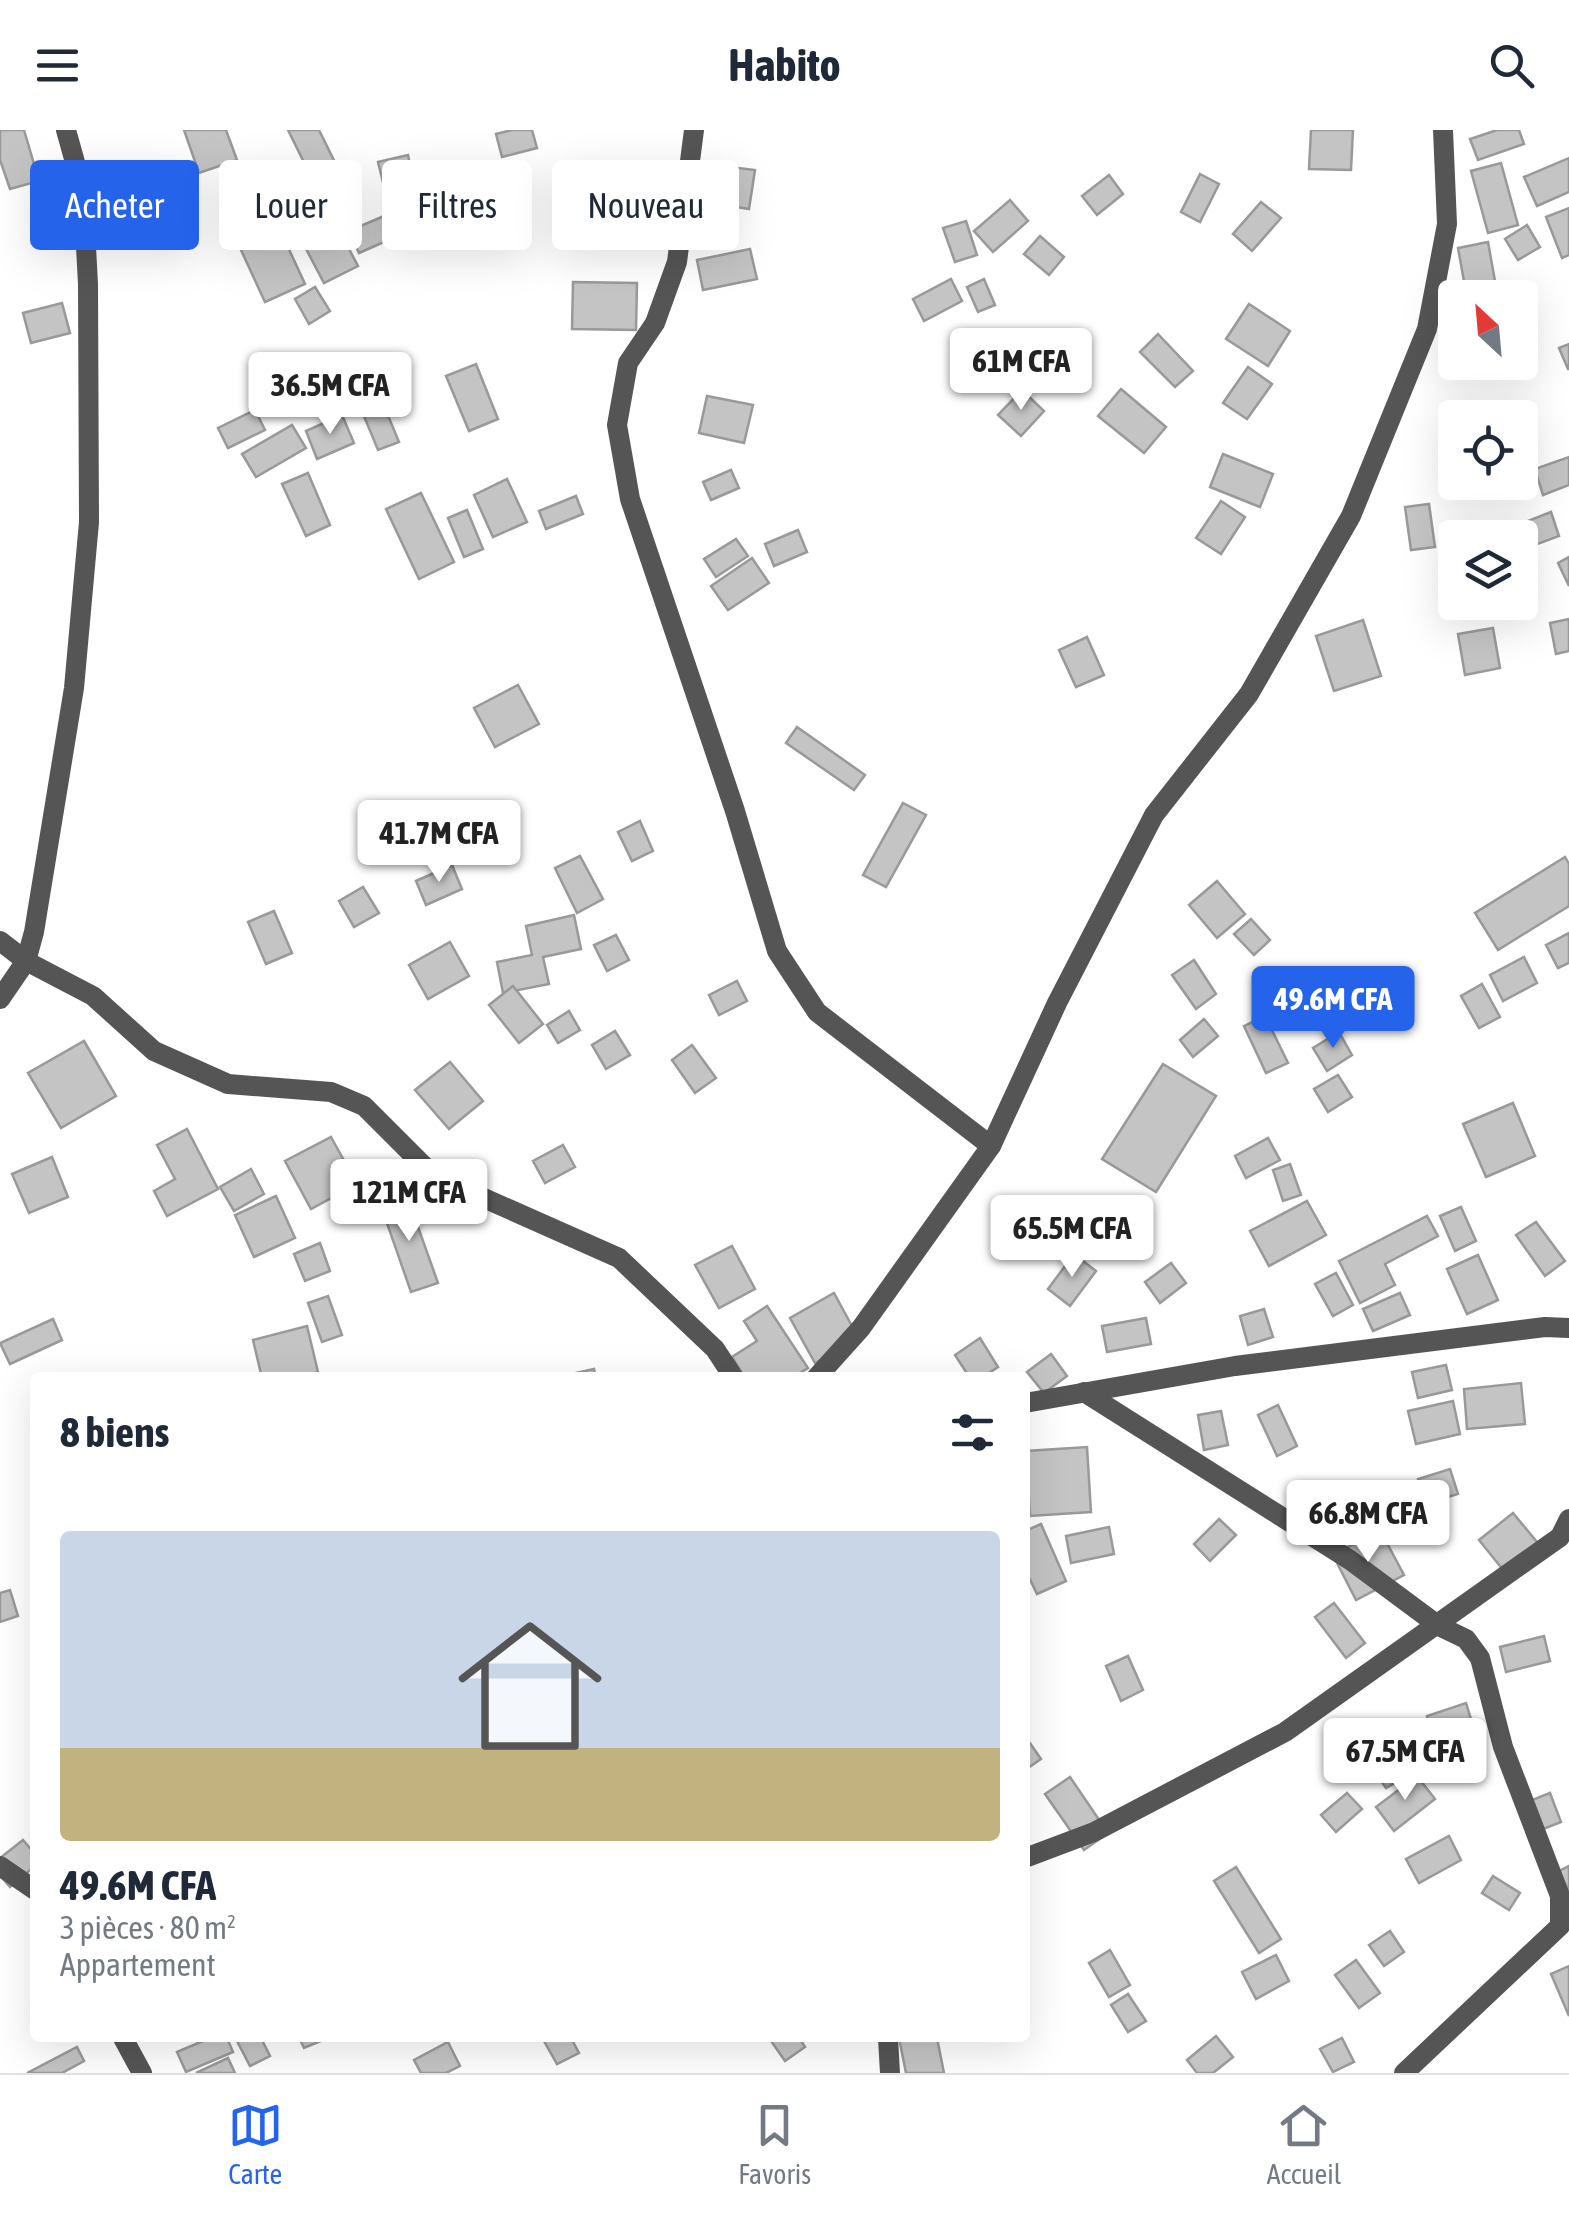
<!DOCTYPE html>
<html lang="fr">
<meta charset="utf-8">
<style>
:root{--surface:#fff;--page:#f2f2f3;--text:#1f2937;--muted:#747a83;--line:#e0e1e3;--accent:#2563eb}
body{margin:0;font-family:"Asap Condensed",sans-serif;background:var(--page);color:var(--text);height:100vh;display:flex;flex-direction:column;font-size:38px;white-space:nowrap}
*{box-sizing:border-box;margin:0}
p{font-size:32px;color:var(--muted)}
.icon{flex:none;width:55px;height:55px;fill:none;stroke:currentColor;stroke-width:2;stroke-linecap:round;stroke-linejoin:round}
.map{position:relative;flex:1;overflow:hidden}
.sheet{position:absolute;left:30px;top:1242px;width:1000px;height:670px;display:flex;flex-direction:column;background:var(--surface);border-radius:10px;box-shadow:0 10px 40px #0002}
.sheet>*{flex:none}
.banner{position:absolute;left:30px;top:30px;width:1000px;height:90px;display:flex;gap:20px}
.needle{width:65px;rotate:334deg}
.buttons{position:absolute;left:1438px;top:150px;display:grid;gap:20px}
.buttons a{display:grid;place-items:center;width:100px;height:100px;border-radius:10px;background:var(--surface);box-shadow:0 10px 40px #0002;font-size:50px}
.price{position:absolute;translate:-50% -85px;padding:0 22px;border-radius:10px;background:#fff;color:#222;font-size:32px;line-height:65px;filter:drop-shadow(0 2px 5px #0008)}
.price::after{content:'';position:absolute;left:50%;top:60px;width:30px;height:22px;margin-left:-15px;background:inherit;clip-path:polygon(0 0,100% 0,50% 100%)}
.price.active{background:var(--accent);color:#fff}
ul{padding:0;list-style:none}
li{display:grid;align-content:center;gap:20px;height:530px;padding:0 30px}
li span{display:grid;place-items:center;height:310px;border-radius:10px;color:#555}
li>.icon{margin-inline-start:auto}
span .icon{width:180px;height:180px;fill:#fffc;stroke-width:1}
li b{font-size:42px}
h2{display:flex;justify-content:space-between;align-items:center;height:120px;padding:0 30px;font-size:42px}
.chip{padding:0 35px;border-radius:10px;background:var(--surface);box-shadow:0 10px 40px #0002;font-size:35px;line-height:90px}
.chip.active{background:var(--accent);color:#fff}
header{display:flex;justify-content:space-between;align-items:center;height:130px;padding:0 30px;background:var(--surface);font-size:45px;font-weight:700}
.tabs{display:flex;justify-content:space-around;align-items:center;height:140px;border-top:2px solid var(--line);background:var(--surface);font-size:28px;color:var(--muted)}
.tabs a{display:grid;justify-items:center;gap:5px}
.tabs .active{color:var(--accent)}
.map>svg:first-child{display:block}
.building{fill:#c4c4c4;stroke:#999;stroke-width:2.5}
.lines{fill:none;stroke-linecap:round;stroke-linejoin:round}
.minor{stroke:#555;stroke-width:20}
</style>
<header><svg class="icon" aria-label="menu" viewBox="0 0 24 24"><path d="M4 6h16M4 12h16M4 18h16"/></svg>Habito<svg class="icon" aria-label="search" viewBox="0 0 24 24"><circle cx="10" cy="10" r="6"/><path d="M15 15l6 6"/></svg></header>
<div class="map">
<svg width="1569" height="1943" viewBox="0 0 1569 1943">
<rect width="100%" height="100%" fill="#fff"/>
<g class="building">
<path d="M0,0H24L39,51L10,59L0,30Z"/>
<path d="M184,0H226L237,30L199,43Z"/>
<path d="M288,0H319L351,65L326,77Z"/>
<path d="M512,0H532L537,18L502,27L496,4Z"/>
<path d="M1311,0H1353L1351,40L1309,39Z"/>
<path d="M1497,0H1519L1524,14L1478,30L1470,9Z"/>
<path d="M408,25L417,66L388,73L378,32Z"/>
<path d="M1569,28V62L1537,76L1524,47Z"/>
<path d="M1501,33L1518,95L1488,103L1471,41Z"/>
<path d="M730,37L755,40L749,79L724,75Z"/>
<path d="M154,39L164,65L133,77L123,51Z"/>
<path d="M1200,44L1219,54L1200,92L1181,82Z"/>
<path d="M1109,45L1123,64L1097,85L1082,66Z"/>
<path d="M616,58L620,82L574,90L570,66Z"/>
<path d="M1010,70L1028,91L993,122L974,101Z"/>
<path d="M502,72L506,98L470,104L466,78Z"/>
<path d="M1261,72L1281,88L1252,121L1233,104Z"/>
<path d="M1569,78V125L1562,128L1546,87Z"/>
<path d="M384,86L393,108L359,123L349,101Z"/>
<path d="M966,91L977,125L955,132L943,98Z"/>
<path d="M1527,95L1540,117L1518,130L1505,109Z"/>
<path d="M338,98L358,136L324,153L304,115Z"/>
<path d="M281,102L305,154L265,172L241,120Z"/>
<path d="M1040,106L1064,127L1049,145L1024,124Z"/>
<path d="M1488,112L1498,168H1467L1458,118Z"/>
<path d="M750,119L757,149L703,160L697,130Z"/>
<path d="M951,149L962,171L924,191L913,169Z"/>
<path d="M984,149L995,175L978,182L967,157Z"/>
<path d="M573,152L637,153L636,200L572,199Z"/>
<path d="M315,157L330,181L309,194L295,169Z"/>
<path d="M62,173L70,203L31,213L23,183Z"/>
<path d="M1249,174L1290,201L1268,236L1226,209Z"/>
<path d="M1158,204L1193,241L1175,257L1140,222Z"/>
<path d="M1569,214V239H1568L1559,218Z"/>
<path d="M476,234L498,289L469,301L446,246Z"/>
<path d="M1248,237L1272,254L1247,289L1223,273Z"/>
<path d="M1121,259L1166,297L1144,323L1098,286Z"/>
<path d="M1022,260L1044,281L1021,306L998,285Z"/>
<path d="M707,266L753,275L744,313L699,303Z"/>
<path d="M382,271L399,312L378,320L361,279Z"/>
<path d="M255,280L265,300L228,318L218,298Z"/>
<path d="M342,285L354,313L317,329L306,301Z"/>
<path d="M292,295L306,318L256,347L242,324Z"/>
<path d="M1223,324L1273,344L1260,377L1210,357Z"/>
<path d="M1455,324V352H1474V356L1453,360L1447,325Z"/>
<path d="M1569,327V355L1543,365L1535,339Z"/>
<path d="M731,340L739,358L711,370L703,352Z"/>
<path d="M308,343L330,395L306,406L282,354Z"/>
<path d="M507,349L527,392L493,407L474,365Z"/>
<path d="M421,363L454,432L419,449L386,379Z"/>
<path d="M576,366L583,384L546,399L539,381Z"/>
<path d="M1221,371L1245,387L1221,424L1196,408Z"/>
<path d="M1429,374L1435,417L1411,420L1405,377Z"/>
<path d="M467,380L483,419L464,427L448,388Z"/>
<path d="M1551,382L1559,406L1524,419L1515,396Z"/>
<path d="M798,400L807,422L774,436L765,414Z"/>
<path d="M736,409L748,426L716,447L704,429Z"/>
<path d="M1569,427V456L1558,433Z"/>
<path d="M752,428L769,453L728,480L711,456Z"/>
<path d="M1569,489V521L1556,524L1550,493Z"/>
<path d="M1363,490L1381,546L1334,561L1316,506Z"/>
<path d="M1493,498L1500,538L1465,545L1458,504Z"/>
<path d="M1087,507L1104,545L1076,557L1059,520Z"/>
<path d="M518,555L539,594L495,617L474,578Z"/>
<path d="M797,597L865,645L854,660L786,613Z"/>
<path d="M903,673L926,685L886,757L863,745Z"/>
<path d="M640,691L653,721L632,731L618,702Z"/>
<path d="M580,726L603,769L577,783L555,738Z"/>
<path d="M1565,727L1569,734V776L1498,820L1475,783Z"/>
<path d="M452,735L462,759L426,775L416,751Z"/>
<path d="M1217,751L1245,784L1217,808L1189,775Z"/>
<path d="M363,757L379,783L354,797L339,771Z"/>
<path d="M274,781L292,823L266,834L248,792Z"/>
<path d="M574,785L581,819L543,827L549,854L503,863L497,832L532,825L526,796Z"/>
<path d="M1251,789L1270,810L1254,825L1234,804Z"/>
<path d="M1569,803V833L1558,838L1546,815Z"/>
<path d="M616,805L629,830L607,841L594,815Z"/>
<path d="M450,812L469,846L428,869L409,835Z"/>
<path d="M1524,827L1537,853L1503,871L1490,845Z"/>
<path d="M1194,830L1216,864L1196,879L1172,845Z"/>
<path d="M737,851L747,871L719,885L709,865Z"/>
<path d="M1482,854L1500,887L1479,898L1461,866Z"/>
<path d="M513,856L543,894L519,913L489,875Z"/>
<path d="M569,881L580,900L558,913L547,895Z"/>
<path d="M1265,886L1288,933L1266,943L1244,896Z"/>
<path d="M1204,889L1218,906L1193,927L1180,910Z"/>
<path d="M615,901L630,925L606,939L592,915Z"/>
<path d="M1339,902L1352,925L1327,941L1313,918Z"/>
<path d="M84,911L116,966L61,998L28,943Z"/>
<path d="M692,915L716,948L695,963L672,930Z"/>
<path d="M450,932L483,971L449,999L415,960Z"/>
<path d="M1163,934L1216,966L1156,1062L1102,1029Z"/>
<path d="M1338,945L1352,967L1328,982L1314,959Z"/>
<path d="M1513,973L1535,1026L1486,1047L1463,994Z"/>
<path d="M187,999L218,1059L167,1086L154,1061L175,1049L157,1015Z"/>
<path d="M331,1007L357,1054L311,1079L285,1031Z"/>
<path d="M1268,1008L1280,1030L1246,1048L1235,1026Z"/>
<path d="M563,1015L575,1037L545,1053L533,1031Z"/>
<path d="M52,1027L68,1067L29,1083L12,1044Z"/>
<path d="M1290,1034L1301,1065L1283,1071L1273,1040Z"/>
<path d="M251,1039L264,1064L234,1081L220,1057Z"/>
<path d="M276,1066L295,1108L254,1127L235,1085Z"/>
<path d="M407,1066L438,1153L411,1162L381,1076Z"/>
<path d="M1307,1071L1326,1105L1269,1136L1250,1101Z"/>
<path d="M1461,1077L1476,1111L1455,1121L1440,1086Z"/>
<path d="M1023,1086L1052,1109L1036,1128L1007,1105Z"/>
<path d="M1427,1086L1438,1106L1385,1134L1395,1155L1360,1173L1339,1131Z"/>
<path d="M1536,1092L1565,1131L1545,1146L1516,1105Z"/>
<path d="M320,1113L330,1141L305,1151L294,1124Z"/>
<path d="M732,1116L755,1159L719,1178L695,1135Z"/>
<path d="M1074,1124L1096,1141L1070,1176L1048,1159Z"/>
<path d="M1478,1125L1498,1170L1467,1184L1447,1139Z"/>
<path d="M1171,1133L1186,1153L1160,1173L1145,1152Z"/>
<path d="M1336,1143L1353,1175L1333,1186L1315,1154Z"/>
<path d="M834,1163L859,1209L815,1233L790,1188Z"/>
<path d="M1400,1163L1410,1185L1373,1201L1363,1179Z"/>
<path d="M328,1166L342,1205L322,1212L308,1173Z"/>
<path d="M767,1176L808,1238L792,1248H745L732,1227L757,1211L744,1191Z"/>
<path d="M1264,1179L1273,1207L1248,1215L1240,1186Z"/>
<path d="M1146,1188L1151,1214L1107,1222L1102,1196Z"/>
<path d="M53,1189L62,1210L10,1234L0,1213Z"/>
<path d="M307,1196L318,1242L294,1248H262L253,1210Z"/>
<path d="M980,1208L998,1237L981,1248H970L955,1225Z"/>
<path d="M1051,1224L1067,1246L1044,1263L1027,1242Z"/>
<path d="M1446,1235L1452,1260L1418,1268L1412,1242Z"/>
<path d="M594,1239L596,1248H553Z"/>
<path d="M1521,1253L1525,1294L1467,1299L1464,1259Z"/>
<path d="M1453,1271L1460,1304L1416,1314L1408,1281Z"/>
<path d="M1278,1275L1297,1316L1277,1326L1258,1285Z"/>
<path d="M1221,1281L1228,1315L1204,1320L1198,1285Z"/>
<path d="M1087,1317L1091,1382L1030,1386L1026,1321Z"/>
<path d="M1450,1339L1458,1364L1426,1374L1418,1349Z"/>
<path d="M1351,1362L1360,1381L1332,1394L1324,1374Z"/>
<path d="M1513,1383L1542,1418L1508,1446L1479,1410Z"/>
<path d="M1219,1389L1236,1405L1210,1431L1194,1414Z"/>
<path d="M1041,1394L1066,1451L1037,1464L1025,1439V1401Z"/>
<path d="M1109,1397L1114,1424L1071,1433L1066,1406Z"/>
<path d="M1380,1400L1404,1445L1356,1470L1333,1425Z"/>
<path d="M10,1460L18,1486L0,1492V1463Z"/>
<path d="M1334,1473L1365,1513L1346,1528L1315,1487Z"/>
<path d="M1544,1506L1550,1531L1506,1542L1500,1517Z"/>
<path d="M1128,1526L1143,1560L1121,1571L1106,1536Z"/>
<path d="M1466,1573L1474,1599L1434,1611L1427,1586Z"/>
<path d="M1025,1606L1041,1629L1025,1640Z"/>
<path d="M1401,1620L1415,1641L1386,1658L1373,1639Z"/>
<path d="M1417,1646L1435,1669L1394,1701L1376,1677Z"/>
<path d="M1070,1647L1108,1703L1084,1720L1045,1664Z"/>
<path d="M1347,1663L1362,1679L1336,1702L1321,1685Z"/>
<path d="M1550,1663L1561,1692L1528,1705L1517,1676Z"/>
<path d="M1449,1706L1461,1730L1419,1753L1406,1729Z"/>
<path d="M23,1710L35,1724V1736L10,1757L0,1745V1728Z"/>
<path d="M1569,1736V1762L1559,1741Z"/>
<path d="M1236,1737L1281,1809L1259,1823L1214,1751Z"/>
<path d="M1493,1746L1520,1763L1509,1780L1482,1763Z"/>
<path d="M1390,1801L1404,1822L1384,1836L1369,1815Z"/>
<path d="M1110,1820L1130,1855L1109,1867L1089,1833Z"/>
<path d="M1276,1825L1289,1851L1256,1869L1242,1842Z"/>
<path d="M1356,1830L1380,1863L1359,1878L1335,1845Z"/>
<path d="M1569,1836V1886L1551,1844Z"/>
<path d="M1128,1864L1146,1891L1128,1902L1111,1875Z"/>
<path d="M1216,1906L1233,1927L1213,1943H1197L1187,1930Z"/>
<path d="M210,1908H227L233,1922L186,1942L177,1922Z"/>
<path d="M244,1908H261L270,1926L250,1936L237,1911Z"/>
<path d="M299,1908H328L304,1918Z"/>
<path d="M550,1908H571L579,1923L557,1934L544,1911Z"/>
<path d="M769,1908H799L805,1917L785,1931Z"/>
<path d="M899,1908H937L944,1943H906Z"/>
<path d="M1342,1908L1354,1932L1333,1942L1320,1919Z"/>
<path d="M448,1912L460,1936L446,1943H421L414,1930Z"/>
<path d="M77,1917L84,1931L62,1943H27Z"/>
<path d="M228,1928L235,1943H196Z"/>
</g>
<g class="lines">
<g class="minor">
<path d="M694,0L677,132L655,193L628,233L617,295L630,369L735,681L777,821L817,882L991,1016"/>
<path d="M0,811L26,831L93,866L154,921L228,954L331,962L364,976L434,1046L619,1128L715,1219L734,1248"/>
<path d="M0,869L26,831L34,802L74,558L89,392L88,154L83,61L66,0"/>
<path d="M816,1248L861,1198L991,1016L1057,873L1154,685L1249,564L1351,386L1427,199L1447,94L1443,0"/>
<path d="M1084,1262L1350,1430L1439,1496L1466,1509L1480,1528L1503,1617L1560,1766V1796L1404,1943"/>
<path d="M1025,1273L1235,1236L1545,1197L1569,1198"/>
<path d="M1025,1728L1094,1702L1285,1602L1560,1407L1569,1389"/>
<path d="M0,1736L35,1760"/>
<path d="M123,1908L142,1943"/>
<path d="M888,1908L890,1943"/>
</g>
</g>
</svg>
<div class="buttons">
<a><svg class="needle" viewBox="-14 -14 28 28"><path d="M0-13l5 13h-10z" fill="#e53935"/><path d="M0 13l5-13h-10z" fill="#747a83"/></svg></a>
<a><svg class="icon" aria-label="locate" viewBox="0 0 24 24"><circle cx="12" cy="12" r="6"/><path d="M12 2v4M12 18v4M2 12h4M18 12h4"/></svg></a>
<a><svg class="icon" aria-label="layers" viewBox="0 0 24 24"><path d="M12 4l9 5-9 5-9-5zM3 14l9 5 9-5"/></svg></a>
</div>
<b class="price" style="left:1021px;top:283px">61M CFA</b>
<b class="price" style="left:330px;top:307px">36.5M CFA</b>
<b class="price" style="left:439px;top:755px">41.7M CFA</b>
<b class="price active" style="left:1333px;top:921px">49.6M CFA</b>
<b class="price" style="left:409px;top:1114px">121M CFA</b>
<b class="price" style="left:1072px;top:1150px">65.5M CFA</b>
<b class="price" style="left:1368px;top:1435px">66.8M CFA</b>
<b class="price" style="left:1405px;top:1673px">67.5M CFA</b>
<div class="banner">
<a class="chip active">Acheter</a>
<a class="chip">Louer</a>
<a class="chip">Filtres</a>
<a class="chip">Nouveau</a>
</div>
<section class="sheet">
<h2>8 biens<svg class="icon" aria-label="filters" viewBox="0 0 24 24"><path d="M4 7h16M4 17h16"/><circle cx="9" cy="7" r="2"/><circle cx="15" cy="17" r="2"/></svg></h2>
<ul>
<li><span style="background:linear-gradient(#c9d6e8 70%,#c2b280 0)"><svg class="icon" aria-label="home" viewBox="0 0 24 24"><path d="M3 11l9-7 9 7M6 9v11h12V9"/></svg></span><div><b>49.6M CFA</b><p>3 pièces · 80 m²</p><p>Appartement</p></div></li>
</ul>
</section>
</div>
<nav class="tabs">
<a class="active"><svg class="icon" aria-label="map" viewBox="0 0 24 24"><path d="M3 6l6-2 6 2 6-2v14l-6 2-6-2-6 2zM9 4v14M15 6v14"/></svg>Carte</a>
<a><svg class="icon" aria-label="saved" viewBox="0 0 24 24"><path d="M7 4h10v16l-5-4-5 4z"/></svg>Favoris</a>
<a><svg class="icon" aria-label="home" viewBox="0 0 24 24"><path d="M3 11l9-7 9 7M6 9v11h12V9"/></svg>Accueil</a>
</nav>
